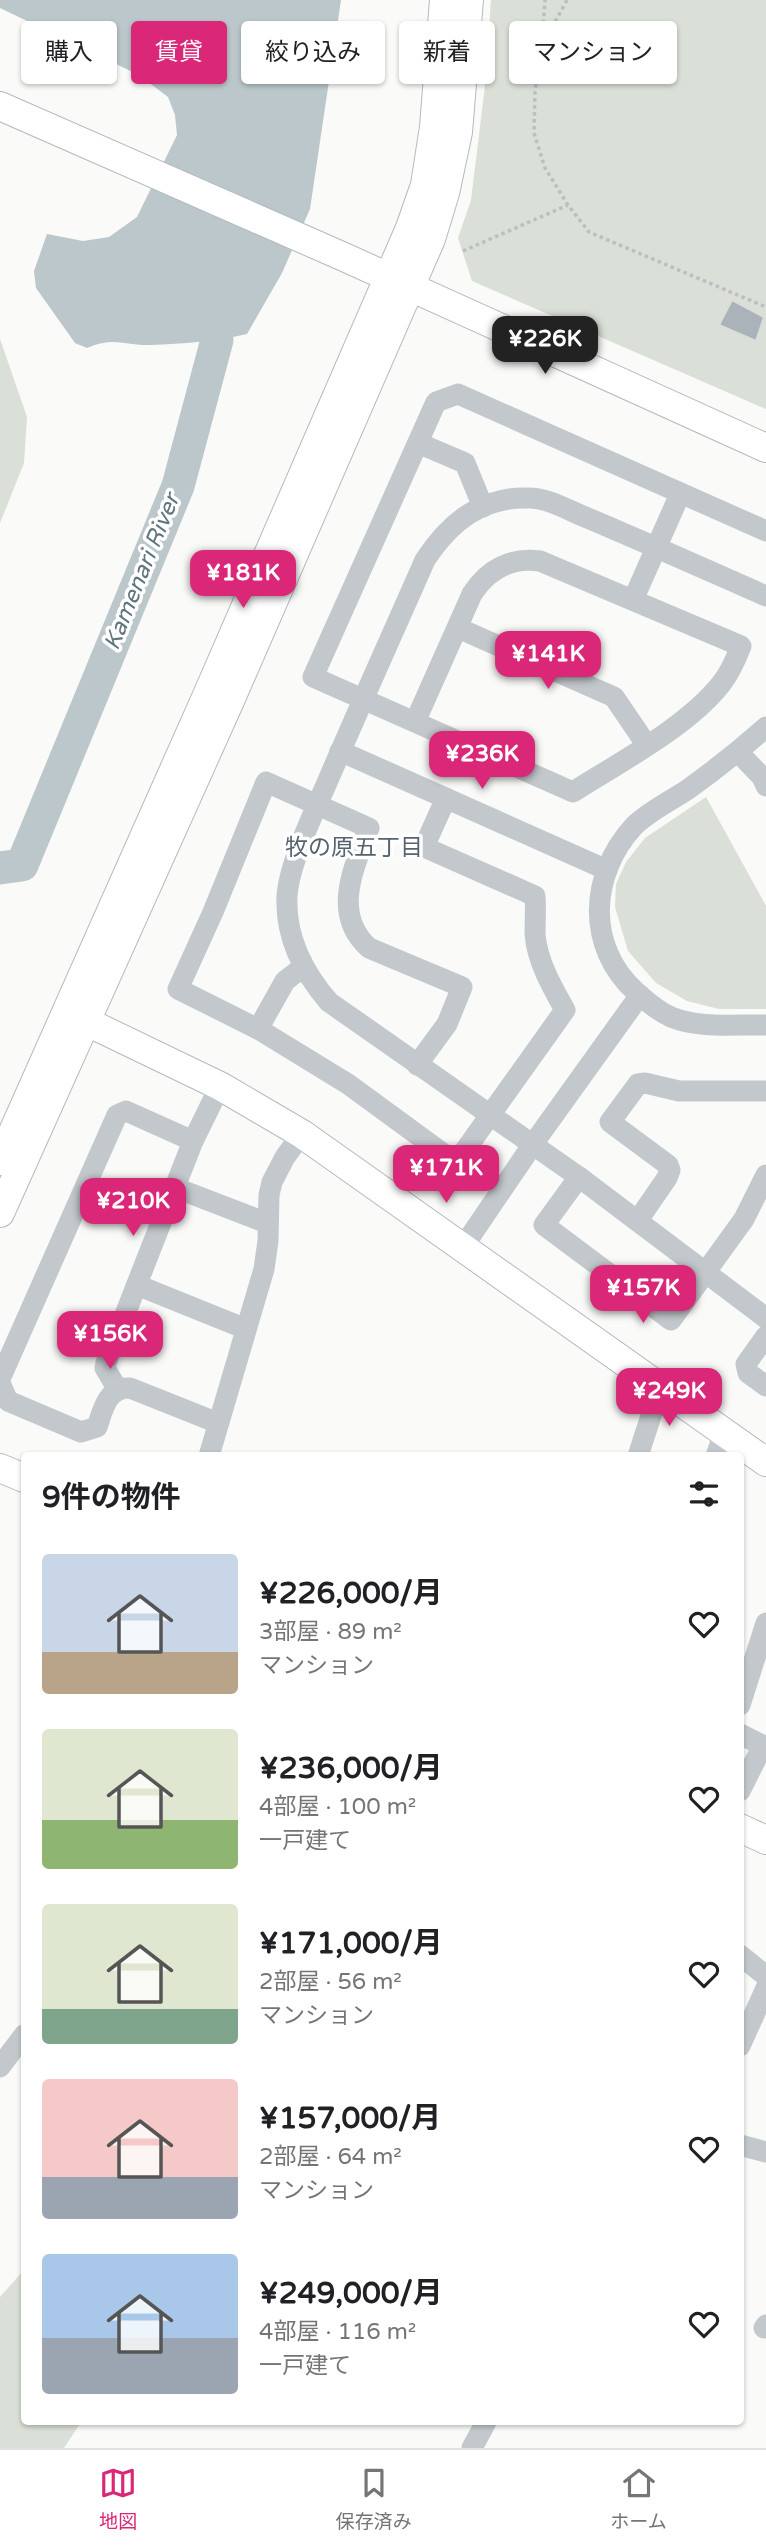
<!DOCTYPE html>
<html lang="ja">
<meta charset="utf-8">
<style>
:root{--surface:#fff;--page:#f2f2f2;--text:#202124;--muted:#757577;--line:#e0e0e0;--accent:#db2777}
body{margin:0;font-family:"Varela Round","Noto Sans JP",sans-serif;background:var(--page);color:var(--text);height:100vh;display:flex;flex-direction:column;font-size:26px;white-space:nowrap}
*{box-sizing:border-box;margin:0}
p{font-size:23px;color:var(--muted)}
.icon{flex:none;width:38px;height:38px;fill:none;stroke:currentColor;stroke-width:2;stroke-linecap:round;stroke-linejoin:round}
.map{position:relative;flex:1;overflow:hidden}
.details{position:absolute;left:21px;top:1452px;width:723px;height:973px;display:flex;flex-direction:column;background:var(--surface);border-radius:7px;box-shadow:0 2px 5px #0004}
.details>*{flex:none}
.top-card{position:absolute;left:21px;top:21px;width:724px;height:63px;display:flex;gap:14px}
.price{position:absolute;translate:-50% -60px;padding:0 16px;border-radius:14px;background:var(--accent);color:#fff;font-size:23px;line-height:46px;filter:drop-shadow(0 2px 4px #0008)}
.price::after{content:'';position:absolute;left:50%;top:42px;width:21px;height:16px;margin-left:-10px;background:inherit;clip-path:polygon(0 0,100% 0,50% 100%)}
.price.active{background:#222;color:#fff}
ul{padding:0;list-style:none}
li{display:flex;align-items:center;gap:21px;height:175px;padding:0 21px}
li span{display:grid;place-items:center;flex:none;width:196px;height:140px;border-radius:7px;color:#555}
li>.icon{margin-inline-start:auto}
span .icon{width:84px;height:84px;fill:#fffc;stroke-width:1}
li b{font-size:30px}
h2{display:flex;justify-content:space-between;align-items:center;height:84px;padding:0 21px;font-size:30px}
.pill{padding:0 24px;border-radius:7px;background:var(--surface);box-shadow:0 2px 5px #0004;font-size:24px;line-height:63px}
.pill.active{background:var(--accent);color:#fff}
.dock{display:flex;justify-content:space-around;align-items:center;height:98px;border-top:2px solid var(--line);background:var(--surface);font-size:19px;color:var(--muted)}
.dock a{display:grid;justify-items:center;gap:4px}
.dock .active{color:var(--accent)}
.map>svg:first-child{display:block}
.green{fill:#dadfd7}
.water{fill:#bbc7cb}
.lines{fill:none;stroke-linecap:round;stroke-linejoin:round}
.river{stroke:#bbc7cb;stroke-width:33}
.building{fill:#aab3b9;stroke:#dcdcda;stroke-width:2}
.secondary-casing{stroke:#b3babf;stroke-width:30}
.path{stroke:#bbbfc2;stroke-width:3.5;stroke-dasharray:3.5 3.5;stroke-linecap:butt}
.street{stroke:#c3c8cc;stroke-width:21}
.secondary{stroke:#fff;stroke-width:28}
.labels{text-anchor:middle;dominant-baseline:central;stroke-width:7;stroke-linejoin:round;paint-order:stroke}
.water-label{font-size:23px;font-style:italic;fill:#60757c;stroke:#fff}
.neighbourhood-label{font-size:23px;fill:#57646e;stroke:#fff}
</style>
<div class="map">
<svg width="766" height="2448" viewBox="0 0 766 2448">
<rect width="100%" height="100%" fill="#fafaf8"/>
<g class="green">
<path d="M491,0H766V409L472,281L458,238L471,200L485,86Z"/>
<path d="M0,339L27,417L24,463L0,523Z"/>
<path d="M706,797L766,906V1009H719L687,1001L656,983L628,951L615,907L616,884L626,862L645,838Z"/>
<path d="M24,2270V2422H81L64,2448H0V2297Z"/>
</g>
<path class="water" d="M0,0H341L310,209L282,273L247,334C216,341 183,344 151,345C123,346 116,336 87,348L75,343L36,288L34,271L47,234L83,241L109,237L137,217L177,135L175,115L168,97L139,75L0,8Z"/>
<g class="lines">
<path class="river" d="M0,868L22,865L178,486L217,340L204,298"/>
</g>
<path class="building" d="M732,300L764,317L756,341L719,325Z"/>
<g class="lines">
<defs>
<g id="secondary">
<path d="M0,106L344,257L766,448"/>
<path d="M85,1021L220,1086L302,1134L766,1462"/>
<path d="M0,1161L208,693L410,228L425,185L434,127L444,0"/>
<path d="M0,1213L229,703L431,239L445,193L458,132L469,0"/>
<path d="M0,1468L24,1478"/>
<path d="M740,1828L766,1840"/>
</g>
</defs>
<use href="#secondary" class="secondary-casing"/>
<g class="path">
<path d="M567,0L542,46L535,90L534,133L545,168L568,205L589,232L766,307"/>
<path d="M542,44L545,0"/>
<path d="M463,251L568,205"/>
</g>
<g class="street">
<path d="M418,443L465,463L483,507"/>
<path d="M766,596C707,570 649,544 590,519C571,512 549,498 530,498C482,496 450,522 425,560C392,635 358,710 326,785C313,814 289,865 287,896C285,937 303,972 329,1002L579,1177L766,1318"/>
<path d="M633,600L680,494"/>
<path d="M458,628L614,697L646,744"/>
<path d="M415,722L472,594C488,569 511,557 540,561L741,646C736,659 730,673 721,684C687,727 620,762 573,792L313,677L436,402L458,394L766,531"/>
<path d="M766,727C740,750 715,770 687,790C670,801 648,812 634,826C589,875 586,947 636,992C647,1002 658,1011 671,1017C700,1029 735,1024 766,1025"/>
<path d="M340,751L607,870"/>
<path d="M738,752L762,777L766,786"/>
<path d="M258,1029L285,981L303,967"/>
<path d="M417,1065L447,1024L462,987L369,948C331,914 354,867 369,828L266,782L213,912L178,989L258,1029L348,1084L456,1163L565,1010C552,987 537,961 535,934C535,921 536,908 535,896L424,847L446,798"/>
<path d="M579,1177L544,1225L671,1320L744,1219L766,1175"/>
<path d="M176,1188L267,1223"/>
<path d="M638,1220L667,1178L670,1170L668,1165L610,1122L638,1084L645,1083L679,1091H766"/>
<path d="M463,1247L533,1144L640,995"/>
<path d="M137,1285L246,1329"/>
<path d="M766,1336L746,1364L748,1373L766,1386"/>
<path d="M0,1379L117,1115L126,1111L193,1141"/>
<path d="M0,1383L8,1401L81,1432L97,1427C103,1410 107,1387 130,1388L218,1423"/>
<path d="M118,1390L105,1368L106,1363L193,1141L220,1086"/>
<path d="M209,1456L264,1269L268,1241L269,1195L272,1182L285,1157L302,1134"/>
<path d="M638,1456L660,1388"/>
<path d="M716,1456L724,1433"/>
<path d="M740,1705L766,1623"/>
<path d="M740,1734L766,1747"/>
<path d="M740,1791L763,1745"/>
<path d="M740,1955L766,1976"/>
<path d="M740,2046L766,1988"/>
<path d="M0,2067L24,2035"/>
<path d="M740,2145L766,2152"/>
<path d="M764,2328L766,2325"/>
<path d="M472,2448L486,2422"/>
</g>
<use href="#secondary" class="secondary"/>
</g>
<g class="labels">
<g class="water-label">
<text transform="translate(142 572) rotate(-68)">Kamenari River</text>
</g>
<g class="neighbourhood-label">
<text x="354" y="848">牧の原五丁目</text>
</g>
</g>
</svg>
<b class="price active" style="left:545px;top:376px">¥226K</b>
<b class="price" style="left:243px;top:610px">¥181K</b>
<b class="price" style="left:548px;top:691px">¥141K</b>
<b class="price" style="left:482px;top:791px">¥236K</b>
<b class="price" style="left:446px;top:1205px">¥171K</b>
<b class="price" style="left:133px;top:1238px">¥210K</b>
<b class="price" style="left:643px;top:1325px">¥157K</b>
<b class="price" style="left:110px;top:1371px">¥156K</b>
<b class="price" style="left:669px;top:1428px">¥249K</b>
<div class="top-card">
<a class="pill">購入</a>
<a class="pill active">賃貸</a>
<a class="pill">絞り込み</a>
<a class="pill">新着</a>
<a class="pill">マンション</a>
</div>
<section class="details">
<h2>9件の物件<svg class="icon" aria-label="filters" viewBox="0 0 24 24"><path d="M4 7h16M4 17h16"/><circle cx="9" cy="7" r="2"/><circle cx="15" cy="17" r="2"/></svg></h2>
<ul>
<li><span style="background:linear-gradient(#c9d6e8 70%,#b9a48a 0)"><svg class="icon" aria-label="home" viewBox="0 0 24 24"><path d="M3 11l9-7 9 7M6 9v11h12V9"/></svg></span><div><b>¥226,000/月</b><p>3部屋 · 89 m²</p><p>マンション</p></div><svg class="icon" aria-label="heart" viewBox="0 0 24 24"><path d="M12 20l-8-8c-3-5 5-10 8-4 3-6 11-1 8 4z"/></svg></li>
<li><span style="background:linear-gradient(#dfe7d0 65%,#8fb573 0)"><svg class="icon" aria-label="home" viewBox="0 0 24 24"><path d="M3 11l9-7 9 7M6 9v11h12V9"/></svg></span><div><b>¥236,000/月</b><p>4部屋 · 100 m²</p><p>一戸建て</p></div><svg class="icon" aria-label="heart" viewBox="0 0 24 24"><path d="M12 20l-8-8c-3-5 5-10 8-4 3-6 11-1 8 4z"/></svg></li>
<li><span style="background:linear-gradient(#dfe7d0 75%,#7fa58c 0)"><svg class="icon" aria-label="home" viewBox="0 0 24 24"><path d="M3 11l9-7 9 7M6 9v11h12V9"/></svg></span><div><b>¥171,000/月</b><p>2部屋 · 56 m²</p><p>マンション</p></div><svg class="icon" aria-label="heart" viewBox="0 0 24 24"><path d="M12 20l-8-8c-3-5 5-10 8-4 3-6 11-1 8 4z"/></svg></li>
<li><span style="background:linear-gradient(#f6c9c9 70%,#9aa5b1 0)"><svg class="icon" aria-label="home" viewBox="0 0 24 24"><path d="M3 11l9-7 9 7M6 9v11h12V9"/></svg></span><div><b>¥157,000/月</b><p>2部屋 · 64 m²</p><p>マンション</p></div><svg class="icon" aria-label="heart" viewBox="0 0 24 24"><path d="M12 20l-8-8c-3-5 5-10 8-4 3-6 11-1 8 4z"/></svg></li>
<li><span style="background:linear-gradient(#a9c7e8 60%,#9aa5b1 0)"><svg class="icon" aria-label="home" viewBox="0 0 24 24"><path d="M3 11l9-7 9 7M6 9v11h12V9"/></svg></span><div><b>¥249,000/月</b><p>4部屋 · 116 m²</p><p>一戸建て</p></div><svg class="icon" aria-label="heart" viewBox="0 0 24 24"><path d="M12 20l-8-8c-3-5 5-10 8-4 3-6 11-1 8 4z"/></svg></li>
</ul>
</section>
</div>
<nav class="dock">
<a class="active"><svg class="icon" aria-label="map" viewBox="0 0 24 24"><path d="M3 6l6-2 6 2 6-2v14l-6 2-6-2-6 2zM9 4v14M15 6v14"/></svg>地図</a>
<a><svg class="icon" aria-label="saved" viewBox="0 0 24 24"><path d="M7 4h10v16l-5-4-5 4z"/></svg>保存済み</a>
<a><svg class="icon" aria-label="home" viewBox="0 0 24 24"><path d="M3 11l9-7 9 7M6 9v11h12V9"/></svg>ホーム</a>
</nav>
